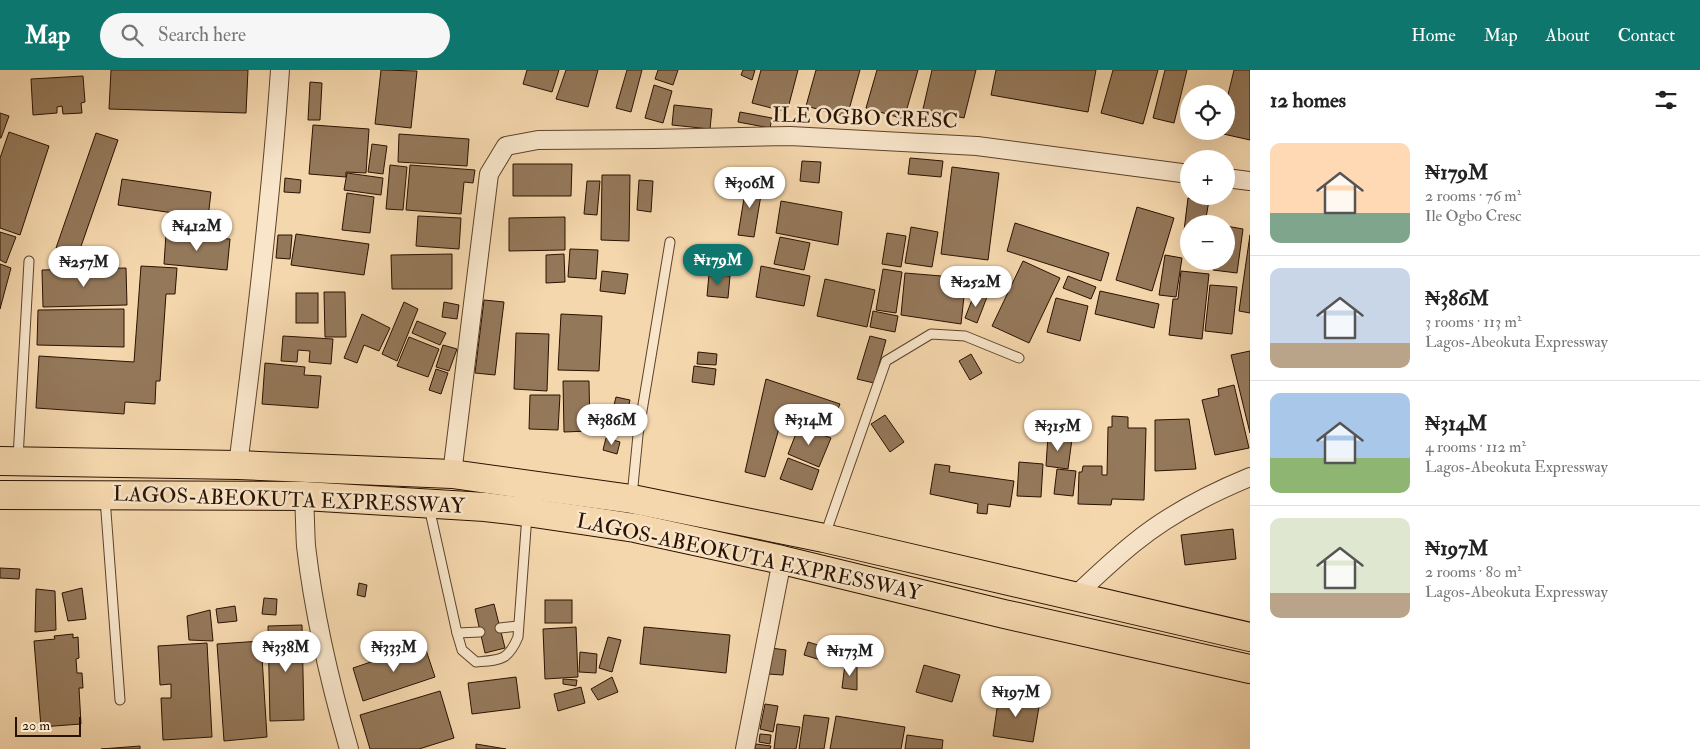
<!DOCTYPE html>
<meta charset="utf-8">
<style>
:root{--surface:#fff;--page:#f6f6f6;--text:#222;--muted:#767676;--line:#e0e0e0;--accent:#0f766e}
body{margin:0;font-family:"IM FELL Double Pica",serif;background:var(--page);color:var(--text);height:100vh;display:flex;flex-direction:column;font-size:19px;white-space:nowrap}
*{box-sizing:border-box;margin:0}
p{font-size:16px;color:var(--muted)}
.icon{flex:none;width:28px;height:28px;fill:none;stroke:currentColor;stroke-width:2;stroke-linecap:round;stroke-linejoin:round}
.map{position:relative;flex:1;overflow:hidden}
.side{display:flex;flex-direction:column;background:var(--surface);width:450px}
.side>*{flex:none}
.fabs{position:absolute;left:1180px;top:15px;display:grid;gap:10px}
.fabs a{display:grid;place-items:center;width:55px;height:55px;border-radius:50%;background:var(--surface);box-shadow:0 5px 20px #0002;font-size:25px}
.scale{position:absolute;left:15px;bottom:12px;width:66px;box-sizing:border-box;padding-left:5px;border:2px solid #2a1200;border-top:0;font-size:14px;line-height:18px;white-space:nowrap;color:#2a1200;-webkit-text-stroke:4px #f8e5ca;paint-order:stroke}
.price{position:absolute;translate:-50% -42px;padding:0 11px;border-radius:18px;background:#fff;color:#222;font-size:16px;line-height:32px;filter:drop-shadow(0 1px 2px #0008)}
.price::after{content:'';position:absolute;left:50%;top:30px;width:15px;height:11px;margin-left:-8px;background:inherit;clip-path:polygon(0 0,100% 0,50% 100%)}
.price.current{background:var(--accent);color:#fff}
ul{padding:0;list-style:none}
li{display:flex;align-items:center;gap:15px;height:125px;padding:0 20px}
li+li{border-top:1px solid var(--line)}
li span{display:grid;place-items:center;flex:none;width:140px;height:100px;border-radius:10px;color:#555}
li>.icon{margin-inline-start:auto}
span .icon{width:60px;height:60px;fill:#fffc;stroke-width:1}
li b{font-size:21px}
h2{display:flex;justify-content:space-between;align-items:center;height:60px;padding:0 20px;font-size:21px}
header{display:flex;align-items:center;gap:30px;box-sizing:border-box;height:70px;padding:0 25px;background:var(--accent);color:#fff}
header strong{font-size:24px}
nav{display:flex;gap:28px;margin-inline-start:auto;font-size:18px}
.search{width:350px;height:45px;background:var(--page);display:flex;align-items:center;gap:12px;box-sizing:border-box;padding:0 18px;border-radius:28px;color:var(--muted);font-size:19px}
main{display:flex;flex:1;min-height:0}
.map>svg:first-child{display:block}
.building{fill:#94785a;stroke:#2a1200}
.lines{fill:none;stroke-linecap:round;stroke-linejoin:round}
.service-casing{stroke:#5d432b;stroke-width:11}
.minor-casing{stroke:#5d432b;stroke-width:20}
.trunk-casing{stroke:#2a1200;stroke-width:30}
.service{stroke:#f8e5ca;stroke-width:9}
.minor{stroke:#f8e5ca;stroke-width:18}
.trunk{stroke:#f5d7ad;stroke-width:28}
.labels{text-anchor:middle;dominant-baseline:central;stroke-width:5;stroke-linejoin:round;paint-order:stroke}
.street-label{font-size:21px;fill:#2a1200;stroke:#f8e5ca}
</style>
<header>
<strong>Map</strong>
<div class="search"><svg class="icon" aria-label="search" viewBox="0 0 24 24"><circle cx="10" cy="10" r="6"/><path d="M15 15l6 6"/></svg>Search here</div>
<nav><a>Home</a><a>Map</a><a>About</a><a>Contact</a></nav>
</header>
<main>
<div class="map">
<svg width="1250" height="679" viewBox="0 0 1250 679">
<rect width="100%" height="100%" fill="#f5d7ad"/>
<filter id="stains"><feTurbulence type="fractalNoise" baseFrequency=".004" numOctaves="4"/><feColorMatrix values="0 0 0 0 .2 0 0 0 0 .09 0 0 0 0 .02 0 0 0 .5 -.17"/></filter>
<radialGradient id="worn" r=".72"><stop offset=".6" stop-color="#630" stop-opacity="0"/><stop offset="1" stop-color="#630" stop-opacity=".3"/></radialGradient>
<g class="building">
<path d="M111,0H248L246,43L109,39Z"/>
<path d="M381,0L417,1L411,58L375,54Z"/>
<path d="M527,0H559L552,22L523,14Z"/>
<path d="M566,0H598L588,37L556,29Z"/>
<path d="M627,0H642L631,42L616,38Z"/>
<path d="M658,0H678L673,15L655,9Z"/>
<path d="M743,0H755L752,10L741,5Z"/>
<path d="M761,0H798L787,42L752,33Z"/>
<path d="M816,0H860L847,47L806,36Z"/>
<path d="M877,0H918L904,49L866,38Z"/>
<path d="M932,0H976L964,48L923,39Z"/>
<path d="M996,0H1096L1088,42L991,25Z"/>
<path d="M1113,0H1158L1143,54L1101,43Z"/>
<path d="M1165,0H1187L1174,53L1153,48Z"/>
<path d="M1234,0H1250V70L1219,63L1220,61H1226V33Z"/>
<path d="M83,6L85,32L81,33L82,43L63,44L62,36L57,37V43L33,45L31,9Z"/>
<path d="M310,12L322,13L320,50H308Z"/>
<path d="M654,15L672,21L663,53L645,48Z"/>
<path d="M674,35L712,39L710,59L672,55Z"/>
<path d="M740,42L772,48L770,58L738,52Z"/>
<path d="M0,43L9,46L1,68H0Z"/>
<path d="M313,55L369,59L366,103L346,102V107L309,104Z"/>
<path d="M9,62L49,76L20,165L0,158V88Z"/>
<path d="M96,63L118,70L78,185L56,178Z"/>
<path d="M399,64L469,69L467,96L398,92Z"/>
<path d="M372,74L387,76L383,104L368,102Z"/>
<path d="M910,88L943,91L941,107L908,104Z"/>
<path d="M802,91L821,92L819,113L800,111Z"/>
<path d="M513,94H572L571,126H513Z"/>
<path d="M390,95L407,97L403,140L386,139Z"/>
<path d="M410,95L475,100L473,113L464,112L461,144L406,140Z"/>
<path d="M952,97L999,103L988,190L941,184Z"/>
<path d="M347,103L383,108L381,125L344,120Z"/>
<path d="M602,105H630L629,171L601,170Z"/>
<path d="M285,108L301,110L300,123L284,122Z"/>
<path d="M122,109L211,122L208,148L118,135Z"/>
<path d="M639,110L653,111L651,142L637,140Z"/>
<path d="M747,110L763,113L754,167L738,165Z"/>
<path d="M587,111H600L597,145L584,144Z"/>
<path d="M347,123L374,127L370,163L342,160Z"/>
<path d="M1188,128L1209,130L1205,154H1189V178L1182,177Z"/>
<path d="M781,131L842,142L838,175L776,163Z"/>
<path d="M1137,137L1174,148L1152,221L1116,210Z"/>
<path d="M418,146L461,148L459,179L416,176Z"/>
<path d="M565,147V180L509,181V148Z"/>
<path d="M1015,153L1109,183L1101,211L1007,181Z"/>
<path d="M1226,156L1243,159L1237,203L1213,200L1214,191H1226Z"/>
<path d="M911,157L938,162L932,197L905,193Z"/>
<path d="M0,162L16,167L6,193L0,190Z"/>
<path d="M887,163L906,166L901,197L882,194Z"/>
<path d="M166,164L230,169L227,200L164,194Z"/>
<path d="M296,164L369,174L364,205L291,195Z"/>
<path d="M278,165H292L290,189L276,188Z"/>
<path d="M1250,165V243L1239,241Z"/>
<path d="M780,167L810,173L804,200L774,194Z"/>
<path d="M570,179L598,180L596,209L568,207Z"/>
<path d="M452,184V219H392L391,185Z"/>
<path d="M564,184L565,212L546,213V185Z"/>
<path d="M1165,185L1182,188L1176,227L1159,225Z"/>
<path d="M1023,191L1060,208L1029,273L992,256Z"/>
<path d="M0,194L11,198L0,239Z"/>
<path d="M141,196L177,198L175,224H166L160,311H156L155,334L125,332L124,344L36,338L39,286L134,292Z"/>
<path d="M761,196L810,206L804,236L756,227Z"/>
<path d="M126,198L127,235L43,237L42,200Z"/>
<path d="M883,199L902,202L896,243L876,240Z"/>
<path d="M602,201L628,204L625,224L600,221Z"/>
<path d="M1181,201L1209,204L1202,269L1169,265L1173,229H1178Z"/>
<path d="M905,203L966,208L961,254L901,245Z"/>
<path d="M709,204L730,206L728,228L707,226Z"/>
<path d="M1068,206L1096,217L1091,229L1063,218Z"/>
<path d="M825,209L875,220L867,257L817,246Z"/>
<path d="M1210,215L1237,217L1232,264L1205,261Z"/>
<path d="M1100,221L1159,234L1154,258L1095,244Z"/>
<path d="M324,222H345L346,267H325Z"/>
<path d="M975,222L987,227L977,253L965,248Z"/>
<rect x="296" y="223" width="22" height="30"/>
<path d="M1056,228L1088,236L1080,271L1047,262Z"/>
<path d="M484,230L504,232L495,305L475,303Z"/>
<path d="M404,232L418,239L397,291L382,284Z"/>
<path d="M444,232L459,235L457,249L442,247Z"/>
<path d="M124,239V277L37,275L38,240Z"/>
<path d="M873,241L898,246L895,262L870,257Z"/>
<path d="M362,244L390,258L379,281L364,275L357,293L344,288Z"/>
<path d="M561,244L602,246L599,301L558,300Z"/>
<path d="M417,251L446,263L440,275L412,263Z"/>
<path d="M516,263L549,264L547,321L514,319Z"/>
<path d="M283,266L333,269L331,294L309,292L310,281L298,280L297,292L281,291Z"/>
<path d="M870,266L886,270L874,313L857,309Z"/>
<path d="M409,267L439,279L428,307L397,296Z"/>
<path d="M443,275L457,279L449,301L436,297Z"/>
<path d="M1250,281V363L1231,285Z"/>
<path d="M698,282L717,284L716,295L697,294Z"/>
<path d="M971,284L982,303L970,310L959,291Z"/>
<path d="M265,293L305,297L304,305L321,306L318,338L262,334Z"/>
<path d="M694,296L716,299L714,315L692,312Z"/>
<path d="M436,299L448,303L441,324L429,320Z"/>
<path d="M766,309L840,334L827,365L782,348L765,407L745,402Z"/>
<path d="M563,311H589L590,361L564,362Z"/>
<path d="M1234,315L1249,378L1215,385L1202,330L1219,326L1218,319Z"/>
<path d="M530,325H560L558,360L529,359Z"/>
<path d="M616,327L630,330L625,350L611,347Z"/>
<path d="M885,345L904,372L890,382L871,354Z"/>
<path d="M1112,346L1128,347V358H1146L1144,430L1112,429L1111,435L1078,434L1079,402H1082L1083,396H1102V405H1107L1108,357H1112Z"/>
<path d="M1189,349L1196,399L1155,401V350Z"/>
<path d="M799,356L831,368L819,397L788,384Z"/>
<path d="M1048,365L1072,369L1068,399L1046,396Z"/>
<path d="M606,368L620,372L617,384L603,380Z"/>
<path d="M788,388L819,400L812,420L780,409Z"/>
<path d="M1019,392L1043,394L1041,427L1017,426Z"/>
<path d="M935,394L950,396L949,402L1014,411L1010,437L988,434L987,444L977,443L978,434L930,424Z"/>
<path d="M1057,399L1076,401L1073,426L1054,424Z"/>
<path d="M1233,459L1236,489L1185,495L1181,465Z"/>
<path d="M0,498L20,499L19,509L0,508Z"/>
<path d="M359,513L367,515L365,527L357,525Z"/>
<path d="M82,518L86,549L68,551L62,523Z"/>
<path d="M36,519L55,521L56,560L35,562Z"/>
<path d="M264,528L277,529L276,545L262,544Z"/>
<rect x="545" y="530" width="27" height="23"/>
<path d="M494,534L505,578L485,583L475,539Z"/>
<path d="M235,536L237,551L218,553L216,539Z"/>
<path d="M210,540L213,571L189,570L187,546Z"/>
<path d="M302,555L304,650L270,651L268,556Z"/>
<path d="M576,557L578,607L545,609L543,559Z"/>
<path d="M644,557L730,565L726,603L640,594Z"/>
<path d="M73,564V568L78,567L79,588L76,589L77,603H82L83,618H79L81,654L41,657L34,571L55,569L54,566Z"/>
<path d="M608,567L621,570L612,602L599,598Z"/>
<path d="M261,571L267,667L224,671L217,574Z"/>
<path d="M808,572L828,578L824,591L804,585Z"/>
<path d="M207,573L212,667L163,670L161,628H171V614L160,615L158,576Z"/>
<path d="M424,574L435,607L363,631L353,598Z"/>
<path d="M771,578L786,580L783,605L768,604Z"/>
<path d="M580,582L597,584L596,603L579,602Z"/>
<path d="M845,594L857,595V620L842,618Z"/>
<path d="M924,595L960,605L952,632L916,622Z"/>
<path d="M516,607L520,638L472,644L468,613Z"/>
<path d="M612,607L618,622L598,630L591,619Z"/>
<path d="M563,609L577,610L576,616L563,614Z"/>
<path d="M581,617L585,633L558,641L554,624Z"/>
<path d="M440,621L454,668L419,679H370L360,645Z"/>
<path d="M999,625L1040,631L1033,672L993,666Z"/>
<path d="M765,634L778,636L773,662L760,659Z"/>
<path d="M804,645L829,648L824,679H799Z"/>
<path d="M836,646L905,657L901,679H830Z"/>
<path d="M777,654L800,657L796,679H774Z"/>
<path d="M760,664L771,665L770,674L759,672Z"/>
<path d="M907,665L943,670L942,679H905Z"/>
<path d="M476,674L506,679H476Z"/>
<path d="M756,674L771,676L770,679H755Z"/>
<path d="M140,676V679H101Z"/>
</g>
<g class="lines">
<defs>
<g id="service">
<path d="M18,388L29,191"/>
<path d="M632,426L638,365L670,172"/>
<path d="M105,428L120,630"/>
<path d="M429,437L457,563L462,580L476,592C500,590 508,591 518,567L527,445"/>
<path d="M825,465L886,291L931,264L965,266L1019,288"/>
<path d="M500,558L518,556"/>
<path d="M457,563L480,562"/>
</g>
<g id="minor">
<path d="M1226,108L1250,111"/>
<path d="M238,395C255,264 271,132 280,0"/>
<path d="M452,404L489,104L506,76L538,70L654,69L790,66L977,76L1189,104"/>
<path d="M304,426C305,443 305,460 306,476C314,545 330,613 349,679"/>
<path d="M1075,526C1094,508 1114,489 1134,473C1167,446 1211,423 1250,407"/>
<path d="M745,679L782,490"/>
</g>
<g id="trunk">
<path d="M0,391L238,395L452,404L632,429L824,468L1250,567"/>
<path d="M0,425L304,426L485,437L527,442L635,458L782,490L1004,544L1250,599"/>
</g>
</defs>
<use href="#service" class="service-casing"/>
<use href="#minor" class="minor-casing"/>
<use href="#trunk" class="trunk-casing"/>
<use href="#service" class="service"/>
<use href="#minor" class="minor"/>
<use href="#trunk" class="trunk"/>
</g>
<g class="labels">
<g class="street-label">
<text transform="translate(865 48) rotate(2)">ILE OGBO CRESC</text>
<text transform="translate(289 430) rotate(2)">LAGOS-ABEOKUTA EXPRESSWAY</text>
<text transform="translate(749 487) rotate(12)">LAGOS-ABEOKUTA EXPRESSWAY</text>
</g>
</g>
<rect width="100%" height="100%" filter="url(#stains)"/>
<rect width="100%" height="100%" fill="url(#worn)"/>
</svg>
<div class="fabs">
<a><svg class="icon" aria-label="locate" viewBox="0 0 24 24"><circle cx="12" cy="12" r="6"/><path d="M12 2v4M12 18v4M2 12h4M18 12h4"/></svg></a>
<a>+</a>
<a>−</a>
</div>
<div class="scale">20 m</div>
<b class="price" style="left:750px;top:139px">₦306M</b>
<b class="price" style="left:197px;top:182px">₦412M</b>
<b class="price current" style="left:718px;top:216px">₦179M</b>
<b class="price" style="left:84px;top:218px">₦257M</b>
<b class="price" style="left:976px;top:238px">₦252M</b>
<b class="price" style="left:612px;top:376px">₦386M</b>
<b class="price" style="left:809px;top:376px">₦314M</b>
<b class="price" style="left:1058px;top:382px">₦315M</b>
<b class="price" style="left:286px;top:603px">₦338M</b>
<b class="price" style="left:394px;top:603px">₦333M</b>
<b class="price" style="left:850px;top:607px">₦173M</b>
<b class="price" style="left:1016px;top:648px">₦197M</b>
</div>
<section class="side">
<h2>12 homes<svg class="icon" aria-label="filters" viewBox="0 0 24 24"><path d="M4 7h16M4 17h16"/><circle cx="9" cy="7" r="2"/><circle cx="15" cy="17" r="2"/></svg></h2>
<ul>
<li><span style="background:linear-gradient(#ffd9b3 70%,#7fa58c 0)"><svg class="icon" aria-label="home" viewBox="0 0 24 24"><path d="M3 11l9-7 9 7M6 9v11h12V9"/></svg></span><div><b>₦179M</b><p>2 rooms · 76 m²</p><p>Ile Ogbo Cresc</p></div></li>
<li><span style="background:linear-gradient(#c9d6e8 75%,#b9a48a 0)"><svg class="icon" aria-label="home" viewBox="0 0 24 24"><path d="M3 11l9-7 9 7M6 9v11h12V9"/></svg></span><div><b>₦386M</b><p>3 rooms · 113 m²</p><p>Lagos-Abeokuta Expressway</p></div></li>
<li><span style="background:linear-gradient(#a9c7e8 65%,#8fb573 0)"><svg class="icon" aria-label="home" viewBox="0 0 24 24"><path d="M3 11l9-7 9 7M6 9v11h12V9"/></svg></span><div><b>₦314M</b><p>4 rooms · 112 m²</p><p>Lagos-Abeokuta Expressway</p></div></li>
<li><span style="background:linear-gradient(#dfe7d0 75%,#b9a48a 0)"><svg class="icon" aria-label="home" viewBox="0 0 24 24"><path d="M3 11l9-7 9 7M6 9v11h12V9"/></svg></span><div><b>₦197M</b><p>2 rooms · 80 m²</p><p>Lagos-Abeokuta Expressway</p></div></li>
</ul>
</section>
</main>
